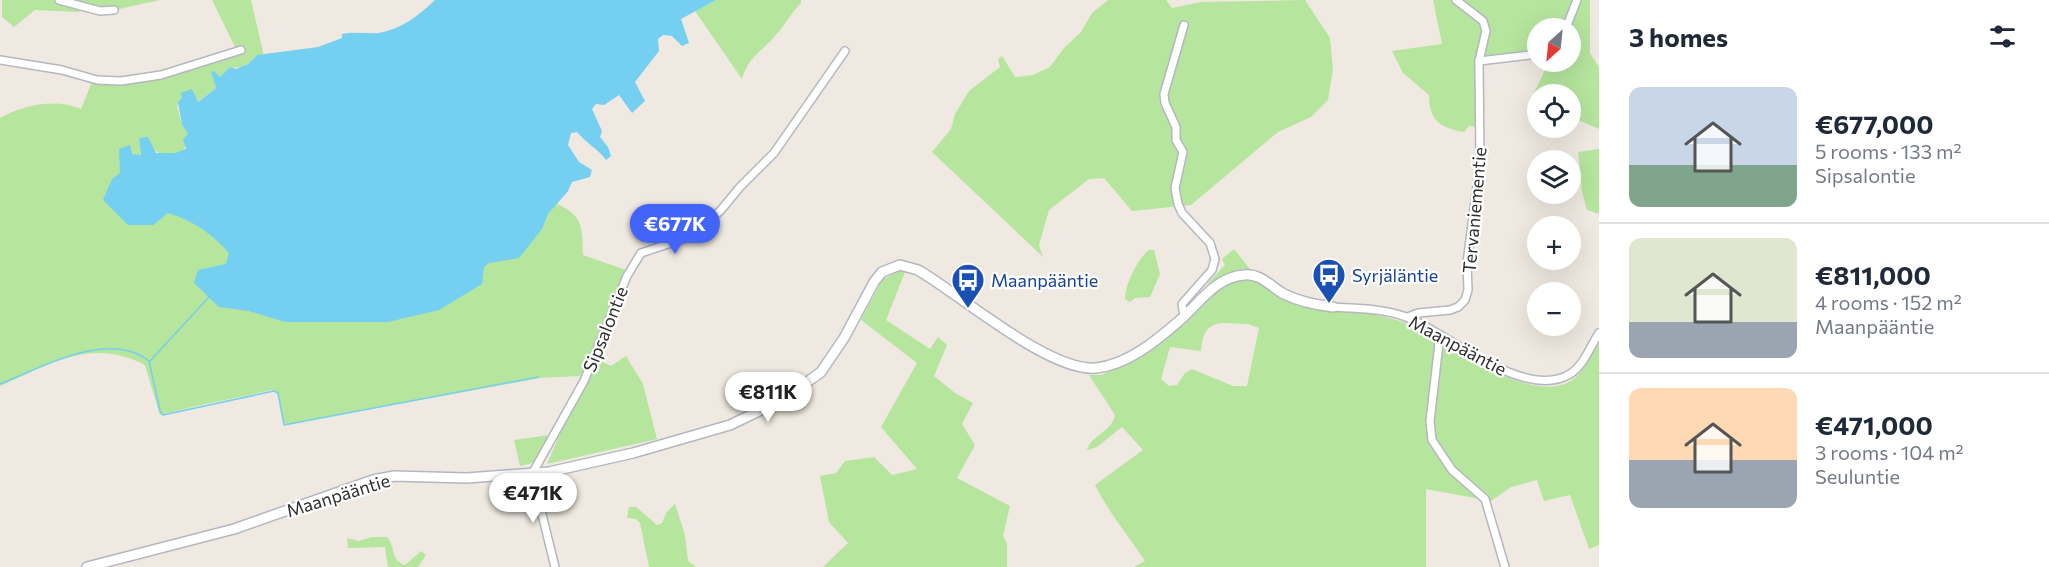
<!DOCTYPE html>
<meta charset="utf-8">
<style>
:root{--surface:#fff;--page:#f2f2f3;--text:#1f2937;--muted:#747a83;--line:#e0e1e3;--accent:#4264fb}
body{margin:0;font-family:Commissioner,sans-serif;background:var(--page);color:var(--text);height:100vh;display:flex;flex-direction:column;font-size:22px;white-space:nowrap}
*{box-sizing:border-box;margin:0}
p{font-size:20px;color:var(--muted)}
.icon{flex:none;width:33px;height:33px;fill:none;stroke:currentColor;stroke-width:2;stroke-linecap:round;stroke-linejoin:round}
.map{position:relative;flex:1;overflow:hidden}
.drawer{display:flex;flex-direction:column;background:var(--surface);width:450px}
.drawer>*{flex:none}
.needle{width:39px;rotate:207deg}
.tools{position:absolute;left:1527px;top:18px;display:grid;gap:12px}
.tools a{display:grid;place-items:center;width:54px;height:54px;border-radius:50%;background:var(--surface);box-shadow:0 6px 24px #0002;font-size:30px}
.price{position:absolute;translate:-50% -51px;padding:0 14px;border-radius:21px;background:#fff;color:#222;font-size:20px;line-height:39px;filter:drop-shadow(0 2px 3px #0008)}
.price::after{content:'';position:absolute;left:50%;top:36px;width:18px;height:14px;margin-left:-9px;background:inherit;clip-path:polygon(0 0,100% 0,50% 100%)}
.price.on{background:var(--accent);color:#fff}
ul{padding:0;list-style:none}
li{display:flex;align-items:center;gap:18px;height:150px;padding:0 30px}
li+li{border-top:2px solid var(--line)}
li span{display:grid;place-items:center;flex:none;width:168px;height:120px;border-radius:12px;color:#555}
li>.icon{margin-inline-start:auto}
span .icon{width:72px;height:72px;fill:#fffc;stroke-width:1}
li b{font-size:26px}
h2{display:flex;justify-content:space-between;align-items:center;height:72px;padding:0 30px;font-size:26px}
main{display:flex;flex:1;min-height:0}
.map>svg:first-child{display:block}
.green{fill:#b6e59e;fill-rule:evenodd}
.water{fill:#75cff0}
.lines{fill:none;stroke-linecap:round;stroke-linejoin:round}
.stream{stroke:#75cff0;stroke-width:1.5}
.street-casing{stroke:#b4b7c1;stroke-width:10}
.secondary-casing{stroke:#b4b7c1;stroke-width:12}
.street{stroke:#fff;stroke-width:7}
.secondary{stroke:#fff;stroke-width:9}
.labels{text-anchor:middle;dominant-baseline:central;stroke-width:4.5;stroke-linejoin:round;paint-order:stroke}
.street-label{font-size:18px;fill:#2e2e2e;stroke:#fff}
.transit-label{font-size:18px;fill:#164399;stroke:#fff;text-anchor:start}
</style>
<main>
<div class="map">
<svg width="1599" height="567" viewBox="0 0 1599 567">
<rect width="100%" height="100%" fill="#efe9e1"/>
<g class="green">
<path d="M2,0H160L119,9L92,5L78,12L35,10L14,27L2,17Z"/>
<path d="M212,0H251L264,56L254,57C249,66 239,69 230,67L220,77L211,72L216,88L197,102L182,98L177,106L182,125L188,134L184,151L164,155L153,150L152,145L139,138L141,156L132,154L121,160L568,191L557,204C584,216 582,228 583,255L626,270L591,357L580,376L540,378L284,425L278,393L272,390C235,398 197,405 160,415L145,365C91,337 51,364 0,386V118C23,105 56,98 81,109L94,77C147,80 187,65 236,49Z"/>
<path d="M716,0H801V3C791,13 784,27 774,37C760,53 748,57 742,79L695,11Z"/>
<path d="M1108,0H1166L1172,8L1201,2L1305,0L1330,38L1333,70L1328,100L1311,117L1278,132L1191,205L1132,211L1104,178L1089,179L1049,210L1039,245L1043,257L932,152L951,129L955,114L969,91L1000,67L998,59L1002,56L1015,77L1033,75L1050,67L1064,48L1081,32L1092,13Z"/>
<path d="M1433,0H1590V53L1599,67V129L1571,117L1570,94H1538L1537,113L1528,112L1532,97L1549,62H1570V28H1538L1537,57L1489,62L1483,67L1484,128L1469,126L1464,132C1440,128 1429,120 1429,95L1403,73L1392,51L1442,44Z"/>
<path d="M1599,149V214L1587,210L1582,192L1578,152Z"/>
<path d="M1234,249L1250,269L1237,270L1206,285L1225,265L1222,259Z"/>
<path d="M1149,250H1154L1160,274L1150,297L1135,298L1130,302L1125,299C1125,285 1138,258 1149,250Z"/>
<path d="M900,270L905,272L886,320L930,349L938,337L947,345L934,376L955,393L973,403L962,424L975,445L957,478L1010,506L1003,536L1007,544V567H823L848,543L829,522L820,476L836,473L845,461L874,457L892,475L917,469L881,427L917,363L861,320L882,280Z"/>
<path d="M1244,279C1265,280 1281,300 1303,306C1339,311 1381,311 1415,327C1450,344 1539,413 1577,376C1587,367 1592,353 1599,341V545L1589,549L1570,495L1544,501L1537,480L1511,487L1491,501L1426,489V567H1134L1145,561C1127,534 1110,514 1095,485L1143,450L1122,427L1097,447L1087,450C1091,435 1111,433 1115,415L1089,375H1101L1124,365L1149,350L1222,285ZM1223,323L1248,324L1259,328L1247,386H1233L1192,369L1185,373L1177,385L1169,386L1161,379L1170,347L1201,351C1203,334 1205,325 1223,323Z"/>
<path d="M626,356L643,384L657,439L547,464L566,420L599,360L611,366Z"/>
<path d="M550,435L536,462L520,466L514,440Z"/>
<path d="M675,504L685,535L688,561L696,567H649L640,523L636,519L627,518L629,507H636L657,525L662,523L666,513Z"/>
<path d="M372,537H387C396,547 390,560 405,565L421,551L426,555L418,567H388L385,547L348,548L347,538L359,541Z"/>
</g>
<path class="water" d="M435,0H716L681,19L689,43L682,46L672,36L663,35L658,39L659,51L635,82L645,101L632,113L619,95L604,105L596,104L592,109L602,131L600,137L608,147L611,156L606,160C597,148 586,143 577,132L571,133L568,145L579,162L592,170L590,177L572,182L568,191L548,214L542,229L519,258L489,263L484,267L482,284L439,310L388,322H285L249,311L219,307L194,283L198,270L226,264L229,253C211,233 194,221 168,213L153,225H128L103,200L112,179L120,173L119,149L130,145L132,154L141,155L139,138L148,137L156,153H175L186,149L183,139L188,134L182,125L178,102L182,98L181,93L192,89L198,102L216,88L211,72L214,71L220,77L230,67L236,69L248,64L257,55L318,47L342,38V34C355,31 367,34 379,33C402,29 419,15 435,0Z"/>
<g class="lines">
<g class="stream">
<path d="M150,361L210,296"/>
<path d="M0,384C41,368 108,329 149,361L160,411L163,415L274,391L278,393L284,425L538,377"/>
</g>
<defs>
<g id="street">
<path d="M59,0L100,11L114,10"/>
<path d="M1184,25L1164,94L1165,103L1176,127V140L1183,152L1175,188L1178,204L1182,213L1210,243L1215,259L1212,270L1182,304L1184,316"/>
<path d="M1566,28L1577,0"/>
<path d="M0,60L62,70L97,80L121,81L161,75L241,50"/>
<path d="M1479,61L1538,54"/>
<path d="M1333,307C1356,309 1383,308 1406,317C1447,332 1524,402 1570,374C1584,365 1590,347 1599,333"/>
<path d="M1408,317L1418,313L1450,310L1458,307L1465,300L1468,290L1467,263L1480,162L1479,61L1486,31L1483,21L1456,0"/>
<path d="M1440,335L1430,421L1432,440L1452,470L1485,499L1505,567"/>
<path d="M555,567L532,474L584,381L627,276L641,253L686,238L704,226L721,210L740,187L774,153L845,51"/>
</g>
<path id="secondary" d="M87,567L234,529L373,480L394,476L467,478L549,472L633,453L730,425L784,399L821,372L844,338L874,282L882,272L900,265L918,270C961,295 1049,372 1096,368C1127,365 1156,341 1179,321C1199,304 1215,277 1244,275C1261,273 1271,287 1284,294C1300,302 1316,305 1333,307"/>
</defs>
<use href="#street" class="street-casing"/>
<use href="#secondary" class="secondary-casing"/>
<use href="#street" class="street"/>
<use href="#secondary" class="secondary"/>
</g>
<defs>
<symbol id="bus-pin" viewBox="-11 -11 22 30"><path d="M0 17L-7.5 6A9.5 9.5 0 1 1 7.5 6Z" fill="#1a4fb4" stroke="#fff"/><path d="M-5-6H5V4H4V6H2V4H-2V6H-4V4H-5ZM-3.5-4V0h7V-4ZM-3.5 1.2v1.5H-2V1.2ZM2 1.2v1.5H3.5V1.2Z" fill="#fff"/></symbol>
</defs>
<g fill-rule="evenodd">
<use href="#bus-pin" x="1310" y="256" width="38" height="52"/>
<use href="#bus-pin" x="949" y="261" width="38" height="52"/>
</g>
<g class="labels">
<g class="street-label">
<text transform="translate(1474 210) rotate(-85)">Tervaniementie</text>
<text transform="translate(605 329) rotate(-68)">Sipsalontie</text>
<text transform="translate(1458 345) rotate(28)">Maanpääntie</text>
<text transform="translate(338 495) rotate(-17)">Maanpääntie</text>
</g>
<g class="transit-label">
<text x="1352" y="275">Syrjäläntie</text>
<text x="991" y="280">Maanpääntie</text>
</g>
</g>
</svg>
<div class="tools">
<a><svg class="needle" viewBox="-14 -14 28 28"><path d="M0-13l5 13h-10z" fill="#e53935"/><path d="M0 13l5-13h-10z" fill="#747a83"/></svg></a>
<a><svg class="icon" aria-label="locate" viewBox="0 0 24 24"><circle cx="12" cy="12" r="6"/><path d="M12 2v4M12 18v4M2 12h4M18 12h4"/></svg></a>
<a><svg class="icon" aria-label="layers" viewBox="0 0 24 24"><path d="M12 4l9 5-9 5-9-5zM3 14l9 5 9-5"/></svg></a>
<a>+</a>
<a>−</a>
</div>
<b class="price on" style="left:675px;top:255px">€677K</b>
<b class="price" style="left:768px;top:423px">€811K</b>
<b class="price" style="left:533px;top:524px">€471K</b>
</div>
<section class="drawer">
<h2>3 homes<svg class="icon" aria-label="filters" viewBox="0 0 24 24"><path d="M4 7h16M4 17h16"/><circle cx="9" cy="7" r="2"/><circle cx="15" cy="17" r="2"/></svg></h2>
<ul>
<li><span style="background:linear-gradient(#c9d6e8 65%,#7fa58c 0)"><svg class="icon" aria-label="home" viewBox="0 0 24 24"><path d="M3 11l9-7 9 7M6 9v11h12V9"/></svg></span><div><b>€677,000</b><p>5 rooms · 133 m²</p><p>Sipsalontie</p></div></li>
<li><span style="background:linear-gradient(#dfe7d0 70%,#9aa5b1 0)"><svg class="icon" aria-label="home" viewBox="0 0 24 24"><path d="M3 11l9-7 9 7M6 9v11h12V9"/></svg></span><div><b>€811,000</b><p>4 rooms · 152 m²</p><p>Maanpääntie</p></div></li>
<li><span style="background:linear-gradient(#ffd9b3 60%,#9aa5b1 0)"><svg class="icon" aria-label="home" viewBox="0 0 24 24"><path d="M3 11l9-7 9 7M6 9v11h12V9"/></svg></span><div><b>€471,000</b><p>3 rooms · 104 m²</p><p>Seuluntie</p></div></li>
</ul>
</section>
</main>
